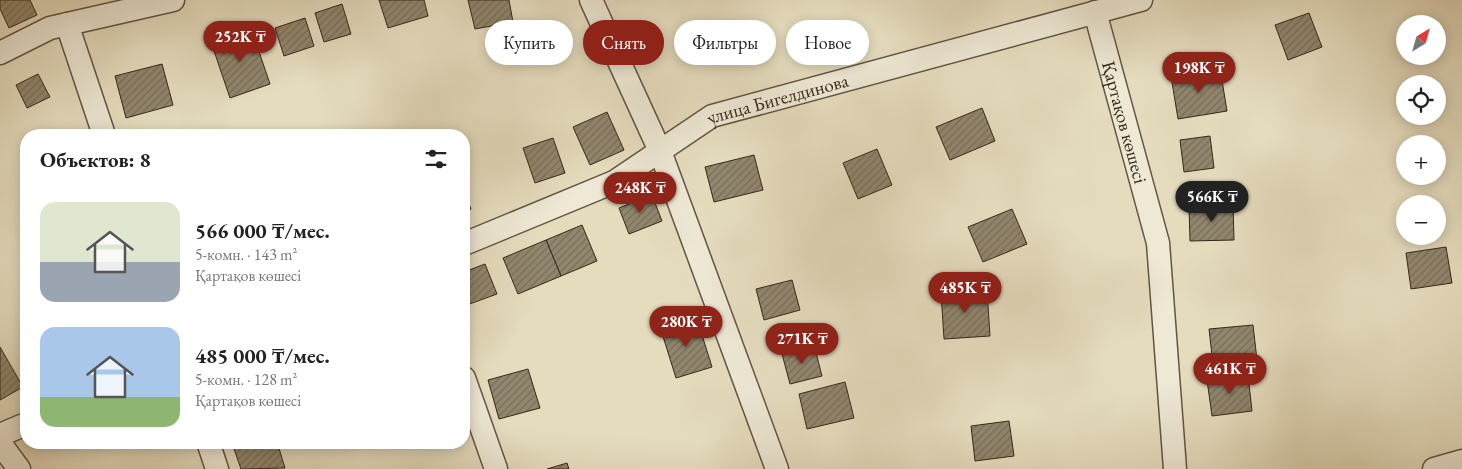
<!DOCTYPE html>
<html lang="ru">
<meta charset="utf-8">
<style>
:root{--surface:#fff;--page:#f6f6f6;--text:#222;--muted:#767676;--accent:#8f2418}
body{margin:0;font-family:"EB Garamond",serif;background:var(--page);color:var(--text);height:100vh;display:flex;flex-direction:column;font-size:19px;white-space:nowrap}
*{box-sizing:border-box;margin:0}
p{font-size:16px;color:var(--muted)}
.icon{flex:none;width:28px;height:28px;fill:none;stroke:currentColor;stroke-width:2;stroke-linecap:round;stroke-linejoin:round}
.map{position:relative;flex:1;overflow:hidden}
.sheet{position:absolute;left:20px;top:129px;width:450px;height:320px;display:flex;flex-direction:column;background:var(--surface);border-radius:20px;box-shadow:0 2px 12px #0003}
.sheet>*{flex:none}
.banner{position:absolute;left:485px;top:20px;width:475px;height:45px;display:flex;gap:10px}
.needle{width:32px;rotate:37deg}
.controls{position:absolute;left:1396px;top:15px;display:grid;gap:10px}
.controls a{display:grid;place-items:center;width:50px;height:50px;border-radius:50%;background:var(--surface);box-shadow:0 2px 12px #0003;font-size:25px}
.price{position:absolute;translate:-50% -42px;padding:0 11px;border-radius:18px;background:var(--accent);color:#fff;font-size:16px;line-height:32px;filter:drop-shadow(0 1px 2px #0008)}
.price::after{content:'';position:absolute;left:50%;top:30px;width:15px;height:11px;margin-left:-8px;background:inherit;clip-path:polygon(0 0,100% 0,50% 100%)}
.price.on{background:#222;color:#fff}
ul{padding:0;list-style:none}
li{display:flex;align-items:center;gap:15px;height:125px;padding:0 20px}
li span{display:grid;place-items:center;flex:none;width:140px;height:100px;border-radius:15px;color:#555}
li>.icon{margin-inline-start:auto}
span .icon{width:60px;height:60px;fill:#fffc;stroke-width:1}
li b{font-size:21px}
h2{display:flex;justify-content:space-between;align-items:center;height:60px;padding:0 20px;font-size:21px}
.tag{padding:0 18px;border-radius:22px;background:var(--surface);box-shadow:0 2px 12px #0003;font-size:18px;line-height:45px}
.tag.on{background:var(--accent);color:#fff}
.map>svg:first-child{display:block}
.building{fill:url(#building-hatch);stroke:#362818}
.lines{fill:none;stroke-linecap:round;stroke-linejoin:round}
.minor-casing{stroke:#625542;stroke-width:25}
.minor{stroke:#eee8d5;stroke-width:22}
.labels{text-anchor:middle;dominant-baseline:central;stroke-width:5;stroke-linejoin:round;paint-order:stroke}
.street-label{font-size:19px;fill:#362818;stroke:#eee8d5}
</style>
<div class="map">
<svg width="1462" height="469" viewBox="0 0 1462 469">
<defs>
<pattern id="building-hatch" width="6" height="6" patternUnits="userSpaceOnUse" patternTransform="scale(1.25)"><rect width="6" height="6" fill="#91866e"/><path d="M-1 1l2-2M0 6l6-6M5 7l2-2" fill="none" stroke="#776e59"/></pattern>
</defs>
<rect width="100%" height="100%" fill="#e5dcbe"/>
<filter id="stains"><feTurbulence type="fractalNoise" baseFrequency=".004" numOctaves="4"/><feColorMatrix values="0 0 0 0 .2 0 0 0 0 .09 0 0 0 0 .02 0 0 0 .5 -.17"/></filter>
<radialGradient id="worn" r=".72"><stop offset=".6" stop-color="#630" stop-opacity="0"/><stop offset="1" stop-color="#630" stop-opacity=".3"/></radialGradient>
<g class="building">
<path d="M0,0H30L37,15L9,28L0,9Z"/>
<path d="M379,0H424L428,16L388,28Z"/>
<path d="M468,0H509L513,22L475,29Z"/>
<path d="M342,4L351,34L324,42L315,13Z"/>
<path d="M1309,13L1322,47L1288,60L1275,25Z"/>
<path d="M305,18L314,46L284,56L275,28Z"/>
<path d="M251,28L270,84L230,98L211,42Z"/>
<path d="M162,64L173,105L126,118L115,76Z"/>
<path d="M1220,68L1227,111L1178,119L1171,76Z"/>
<path d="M38,74L50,97L27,108L16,85Z"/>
<path d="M982,108L995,141L950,160L936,127Z"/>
<path d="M607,112L624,150L590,165L573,127Z"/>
<path d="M1210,136L1214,168L1184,172L1180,140Z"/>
<path d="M553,138L565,173L535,183L523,148Z"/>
<path d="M877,149L892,185L858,199L843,163Z"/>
<path d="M754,155L763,190L714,202L705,167Z"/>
<path d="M464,192L471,209L464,212Z"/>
<path d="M652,195L662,221L629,234L619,208Z"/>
<path d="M1233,205L1234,240L1190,241L1189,206Z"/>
<path d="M1012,209L1027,244L983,262L968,227Z"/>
<path d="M582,225L597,261L561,276L546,240Z"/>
<path d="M546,240L561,276L518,294L503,258Z"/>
<path d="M1446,247L1452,283L1411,289L1406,253Z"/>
<path d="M485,264L497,294L467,305L464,297V272Z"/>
<path d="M792,280L800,310L764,320L756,289Z"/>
<path d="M987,290L990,336L944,339L941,293Z"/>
<path d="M697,319L712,367L676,378L661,330Z"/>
<path d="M1253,325L1257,360L1213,364L1209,329Z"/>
<path d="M814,345L822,376L790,384L782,354Z"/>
<path d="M0,347L23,387L0,400Z"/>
<path d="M528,369L540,408L499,419L488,380Z"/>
<path d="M1248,375L1252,411L1212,416L1207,380Z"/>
<path d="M845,382L854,418L807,429L799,394Z"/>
<path d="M1009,421L1014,456L975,461L971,426Z"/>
<path d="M245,442H277L285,468L241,469L233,446Z"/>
<path d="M567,463L569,469H547Z"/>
</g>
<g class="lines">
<defs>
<g id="minor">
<path d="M591,0L660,151L777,469"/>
<path id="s1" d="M1095,12L1158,243L1175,469"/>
<path d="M67,24L104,135"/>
<path d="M0,53L50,28L173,0"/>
<path id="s2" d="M464,244L614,182L712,116L1141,0"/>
<path d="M464,378L496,469"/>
<path d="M0,435L26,424"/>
<path d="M208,442L217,469"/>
<path d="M0,443L19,469"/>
<path d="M1434,469L1462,461"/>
</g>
</defs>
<use href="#minor" class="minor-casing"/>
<use href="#minor" class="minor"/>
</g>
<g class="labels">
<g class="street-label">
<text stroke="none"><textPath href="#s2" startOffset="348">улица Бигелдинова</textPath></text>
<text stroke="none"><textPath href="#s1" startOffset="114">Қартақов көшесі</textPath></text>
</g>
</g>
<rect width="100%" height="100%" filter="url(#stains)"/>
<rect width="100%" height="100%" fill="url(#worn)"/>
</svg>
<div class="controls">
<a><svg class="needle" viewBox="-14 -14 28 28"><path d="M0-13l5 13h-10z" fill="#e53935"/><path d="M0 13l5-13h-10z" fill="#767676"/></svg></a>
<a><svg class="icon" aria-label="locate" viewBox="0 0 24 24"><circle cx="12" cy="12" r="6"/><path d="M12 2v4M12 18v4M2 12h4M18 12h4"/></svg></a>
<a>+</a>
<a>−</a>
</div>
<b class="price" style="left:240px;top:63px">252K ₸</b>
<b class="price" style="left:1199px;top:94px">198K ₸</b>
<b class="price" style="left:640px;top:214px">248K ₸</b>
<b class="price on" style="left:1212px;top:223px">566K ₸</b>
<b class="price" style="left:965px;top:314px">485K ₸</b>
<b class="price" style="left:686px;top:348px">280K ₸</b>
<b class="price" style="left:802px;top:365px">271K ₸</b>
<b class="price" style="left:1230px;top:395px">461K ₸</b>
<div class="banner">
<a class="tag">Купить</a>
<a class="tag on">Снять</a>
<a class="tag">Фильтры</a>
<a class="tag">Новое</a>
</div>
<section class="sheet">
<h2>Объектов: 8<svg class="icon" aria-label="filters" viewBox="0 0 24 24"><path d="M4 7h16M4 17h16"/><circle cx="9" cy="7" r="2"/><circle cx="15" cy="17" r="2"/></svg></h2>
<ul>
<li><span style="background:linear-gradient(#dfe7d0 60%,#9aa5b1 0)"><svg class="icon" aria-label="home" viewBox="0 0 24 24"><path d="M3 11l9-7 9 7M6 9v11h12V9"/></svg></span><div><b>566 000 ₸/мес.</b><p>5-комн. · 143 m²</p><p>Қартақов көшесі</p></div></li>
<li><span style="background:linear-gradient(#a9c7e8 70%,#8fb573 0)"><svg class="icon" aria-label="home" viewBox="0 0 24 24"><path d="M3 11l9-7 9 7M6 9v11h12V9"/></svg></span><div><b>485 000 ₸/мес.</b><p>5-комн. · 128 m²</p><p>Қартақов көшесі</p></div></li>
</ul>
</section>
</div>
